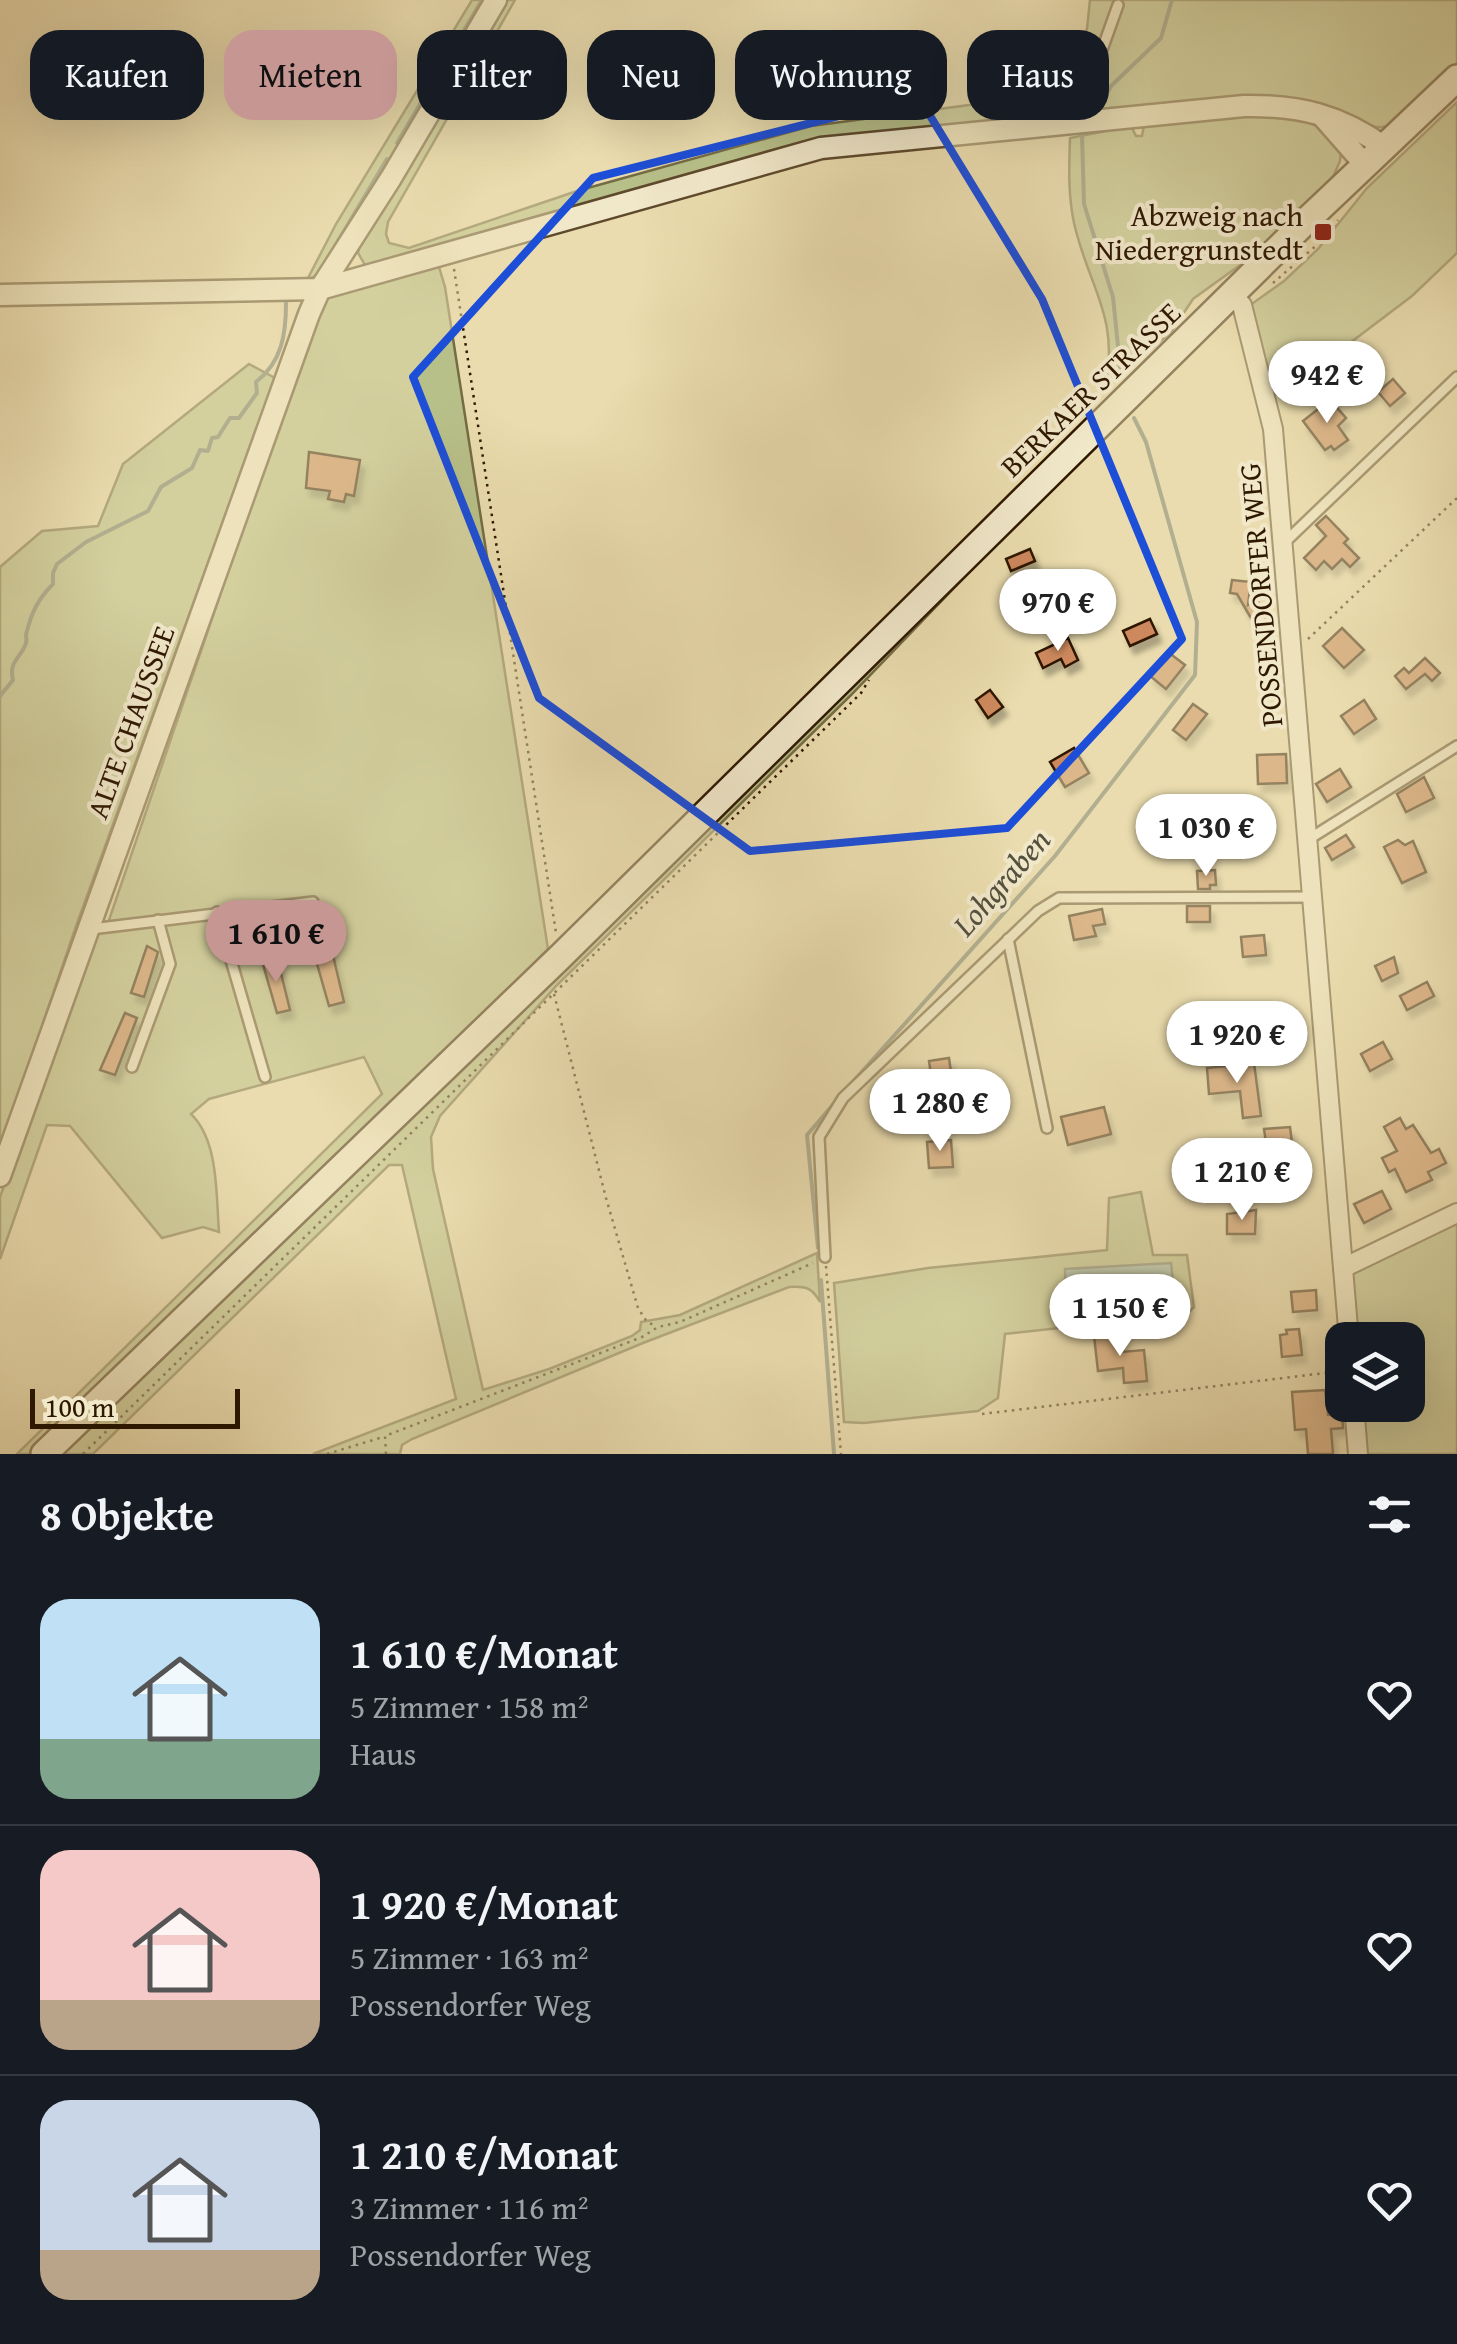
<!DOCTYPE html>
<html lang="de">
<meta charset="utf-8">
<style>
:root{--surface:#171b24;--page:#242831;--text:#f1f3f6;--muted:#9ea1a6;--line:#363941;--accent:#c59692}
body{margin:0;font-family:"Gentium Book Plus",serif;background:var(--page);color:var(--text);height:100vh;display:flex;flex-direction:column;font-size:38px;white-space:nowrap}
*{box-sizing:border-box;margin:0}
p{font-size:32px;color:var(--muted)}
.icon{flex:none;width:55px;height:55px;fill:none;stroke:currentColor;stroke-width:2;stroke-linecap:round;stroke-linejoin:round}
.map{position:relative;height:1454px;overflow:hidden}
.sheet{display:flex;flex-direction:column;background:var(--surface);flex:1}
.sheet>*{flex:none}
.banner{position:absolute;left:30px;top:30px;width:1398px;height:90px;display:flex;gap:20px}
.fabs{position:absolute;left:1325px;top:1322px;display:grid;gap:20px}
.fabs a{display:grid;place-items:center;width:100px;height:100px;border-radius:20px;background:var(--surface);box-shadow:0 10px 40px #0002;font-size:50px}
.scale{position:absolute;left:30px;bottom:25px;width:210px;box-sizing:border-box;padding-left:10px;border:5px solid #2f1800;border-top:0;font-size:28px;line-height:35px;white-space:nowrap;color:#2f1800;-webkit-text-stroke:8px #f1e8ca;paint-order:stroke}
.price{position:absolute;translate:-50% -85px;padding:0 22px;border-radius:35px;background:#fff;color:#222;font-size:32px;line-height:65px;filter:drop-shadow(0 2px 5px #0008)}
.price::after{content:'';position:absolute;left:50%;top:60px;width:30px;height:22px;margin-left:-15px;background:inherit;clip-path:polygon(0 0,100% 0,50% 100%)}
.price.on{background:var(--accent);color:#111}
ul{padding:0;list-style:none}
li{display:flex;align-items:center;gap:30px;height:250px;padding:0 40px}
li+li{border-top:2px solid var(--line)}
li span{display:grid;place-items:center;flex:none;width:280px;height:200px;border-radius:30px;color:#555}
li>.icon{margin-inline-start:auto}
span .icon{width:120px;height:120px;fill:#fffc;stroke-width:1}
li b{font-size:42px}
h2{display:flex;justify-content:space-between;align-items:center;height:120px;padding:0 40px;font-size:42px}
.tag{padding:0 35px;border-radius:30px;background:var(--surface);box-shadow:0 10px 40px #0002;font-size:35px;line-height:90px}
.tag.on{background:var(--accent);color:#111}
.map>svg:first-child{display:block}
.green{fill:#b8c089;stroke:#746c44;stroke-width:2.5}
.water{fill:#9abab3;stroke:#6f796b;stroke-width:2.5}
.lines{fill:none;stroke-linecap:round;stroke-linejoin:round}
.stream{stroke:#6f796b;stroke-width:4}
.building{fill:#cd895d;stroke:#2f1800;stroke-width:2.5;filter:url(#shadow)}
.service-casing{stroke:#5e492c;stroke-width:14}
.minor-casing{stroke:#5e492c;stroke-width:22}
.tertiary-casing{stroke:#5e492c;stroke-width:25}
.secondary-casing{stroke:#2f1800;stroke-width:30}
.path{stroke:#2f1800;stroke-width:2.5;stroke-dasharray:2.5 5;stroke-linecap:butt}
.service{stroke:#f1e8ca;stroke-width:9}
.minor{stroke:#f1e8ca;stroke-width:18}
.tertiary{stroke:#f1e8ca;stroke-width:20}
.secondary{stroke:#f1e8ca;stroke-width:25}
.marked{fill:none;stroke:#1d4ed8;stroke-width:8;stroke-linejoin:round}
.poi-dot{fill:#8f2418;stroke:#f1e8ca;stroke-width:4}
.labels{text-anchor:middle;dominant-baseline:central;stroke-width:8;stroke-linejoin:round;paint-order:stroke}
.poi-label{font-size:30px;fill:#2f1800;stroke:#f1e8ca;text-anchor:end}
.street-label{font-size:30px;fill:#2f1800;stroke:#f1e8ca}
.water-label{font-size:32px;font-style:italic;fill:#54513f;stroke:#f1e8ca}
</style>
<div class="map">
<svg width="1457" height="1454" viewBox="0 0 1457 1454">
<defs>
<filter id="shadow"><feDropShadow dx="4.5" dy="8" stdDeviation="2.5" flood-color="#0004"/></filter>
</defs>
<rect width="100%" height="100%" fill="#eadcae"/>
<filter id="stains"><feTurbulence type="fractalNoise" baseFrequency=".002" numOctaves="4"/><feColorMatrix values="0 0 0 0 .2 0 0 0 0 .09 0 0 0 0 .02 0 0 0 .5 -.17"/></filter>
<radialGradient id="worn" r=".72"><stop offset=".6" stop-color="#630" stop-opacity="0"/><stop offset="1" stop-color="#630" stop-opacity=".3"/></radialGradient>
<g class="green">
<path d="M472,0H487L323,272L307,280L336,224Z"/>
<path d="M504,0H515L388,222L386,234L389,243L409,248L577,191L811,126L1051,94C1087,78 1086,34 1090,0H1457V67L1396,124L1382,127H1368L1315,104L1273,96L819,140L371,267L365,265L358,253L360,245Z"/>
<path d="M1457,102V253L1412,296L1289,389L1272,392L1249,306L1284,281L1318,249L1367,188Z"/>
<path d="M1240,114H1272L1306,121L1323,129L1341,152L1340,161L1332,179L1247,260L1193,299L1171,332L1105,389C1120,316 1089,289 1074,223C1068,195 1069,167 1070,138L1131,126L1136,136H1142L1144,125Z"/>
<path d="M431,265L439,267L445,287L548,949L392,1108L31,1454H17L382,1094L364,1057L209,1099L191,1114C219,1141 216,1195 219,1232L203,1227L162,1238L70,1126L47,1125L0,1259V1197L93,932L108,923L308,338L329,296Z"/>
<path d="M249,364L275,378L75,929L0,1150V567L42,531L98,526L123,464Z"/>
<path d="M976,560L980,561L850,696L557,985L440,1116L431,1137L433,1169L483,1390L549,1369L632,1336L640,1330L641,1322L680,1315L817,1253L820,1302C812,1287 805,1286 789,1287L643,1343L412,1439L402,1445L400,1454H313L456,1399L402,1165H389L93,1454H60Z"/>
<path d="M1141,1192L1153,1255H1187L1194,1307L1187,1314L1005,1334L998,1398L978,1411L864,1423L844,1422L834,1283L928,1268L1107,1250L1109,1198Z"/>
<path d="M1457,1205V1454H1361L1358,1405H1408V1340H1354L1348,1257Z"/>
</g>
<path class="water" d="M1171,1263L1176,1308L1066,1316L1065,1269Z"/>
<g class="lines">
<g class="stream">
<path d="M1096,113L1111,86L1161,38L1172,0"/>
<path d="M1082,135L1084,204L1113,297L1121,376"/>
<path d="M397,143L482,0"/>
<path d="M326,261L387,159"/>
<path d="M0,696L13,680C8,661 22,657 26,643C27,640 26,637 26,635C31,614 37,600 53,584V573L57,564L86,542L148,511L161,487L192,468L200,450L208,451L212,438L218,437L230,418H239L257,393L256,382C282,362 286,334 286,303"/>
<path d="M850,1085L1055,856L1195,675L1197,622L1146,442L1134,418"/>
<path d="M818,1248L807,1135L837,1100"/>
<path d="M821,1280L834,1454"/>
</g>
</g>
<g class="building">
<path d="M1393,379L1405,393L1390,406L1378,392Z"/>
<path d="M1327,402H1332L1346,418L1338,426L1348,440L1334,450L1331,446L1325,450L1303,421Z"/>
<path d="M309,452L360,460L354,496L346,494L344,502L328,499L330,491L306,488Z"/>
<path d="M1326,516L1348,539L1344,543L1359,558L1350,567L1342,559L1332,569L1324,561L1316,570L1304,558L1326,536L1316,525Z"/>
<path d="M1030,549L1035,561L1011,571L1006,559Z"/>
<path d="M1232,580L1251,582L1248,605L1257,600L1268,618L1255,625L1237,594L1230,593Z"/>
<path d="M1150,619L1157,634L1130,646L1123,631Z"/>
<path d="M1342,628L1364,650L1344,668L1323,646Z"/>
<path d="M1068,638L1078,660L1065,667L1061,659L1043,668L1036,653Z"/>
<path d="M1168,652L1185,665L1166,689L1149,675Z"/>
<path d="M1425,658L1440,673L1432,681L1425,674L1406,689L1395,676L1404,668L1409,673Z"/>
<path d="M990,690L1003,707L988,718L976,700Z"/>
<path d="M1364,700L1376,719L1354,734L1341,716Z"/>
<path d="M1193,704L1207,714L1186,740L1173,730Z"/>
<path d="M1074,748L1089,773L1065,787L1050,762Z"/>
<path d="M1286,754L1287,783L1258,784L1257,755Z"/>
<path d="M1340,769L1351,787L1327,802L1316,784Z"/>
<path d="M1424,777L1434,798L1406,812L1397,794Z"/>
<path d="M1346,835L1354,847L1332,860L1325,848Z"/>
<path d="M1398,840L1405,845L1413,841L1426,872L1402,883L1384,847Z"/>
<path d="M1215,870L1216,885H1210V889H1198L1197,871Z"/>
<rect x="1187" y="906" width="23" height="16"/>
<path d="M1102,909L1105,924L1093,926L1096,936L1074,940L1069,916Z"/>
<path d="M317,914L327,949L331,947L344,1002L329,1006L304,918Z"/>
<path d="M1264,935L1266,955L1243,957L1241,937Z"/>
<path d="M147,946L158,952L144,997L131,993Z"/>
<path d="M277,957L290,1010L277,1013L262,961Z"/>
<path d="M1394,957L1398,973L1382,981L1375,966Z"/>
<path d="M1427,982L1434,996L1407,1010L1400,996Z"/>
<path d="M125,1013L137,1018L115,1075L100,1070Z"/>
<path d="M1383,1042L1392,1059L1370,1071L1361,1054Z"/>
<path d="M949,1058L953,1086L933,1089L929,1061Z"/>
<path d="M1254,1063L1261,1116L1243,1118L1240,1091L1209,1094L1207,1068Z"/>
<path d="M1104,1107L1111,1134L1068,1145L1061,1117Z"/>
<path d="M1400,1118L1406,1129L1413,1125L1431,1153L1439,1149L1446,1163L1428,1172L1432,1180L1406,1192L1395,1169L1389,1172L1382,1158L1397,1151L1384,1127Z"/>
<path d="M1290,1127L1297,1181L1273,1182L1272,1142L1266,1143L1264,1129Z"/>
<path d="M951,1140L953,1167L929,1168L927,1142Z"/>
<path d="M1382,1191L1391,1209L1364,1223L1354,1204Z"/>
<path d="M1256,1210L1255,1234H1227V1214Z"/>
<path d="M1316,1290L1317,1310L1293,1312L1291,1292Z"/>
<path d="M1299,1329L1302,1355L1282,1357L1280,1335L1287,1334L1286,1330Z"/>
<path d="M1120,1334L1122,1352L1144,1350L1147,1381L1124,1383L1123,1368L1098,1371L1094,1336Z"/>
<path d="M1325,1390L1328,1415L1342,1414L1343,1428L1331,1429L1333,1454H1308L1306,1429L1295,1430L1292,1392Z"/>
</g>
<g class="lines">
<defs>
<g id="service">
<path d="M1077,120L1118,5"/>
<path d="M1283,544L1457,377"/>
<path d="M1309,839L1457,746"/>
<path d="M217,912L265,1077"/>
<path d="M91,929L313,902"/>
<path d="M1008,939L1047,1128"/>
<path d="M132,1067L170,964L158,920"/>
<path d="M825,1257L819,1137L843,1098L1038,911L1059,898L1314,897"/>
</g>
<g id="minor">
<path d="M1232,295L1242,305L1273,429L1349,1340"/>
<path d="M1343,1268L1457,1213"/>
<path d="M1354,1405L1358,1454"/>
</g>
<g id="tertiary">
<path d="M1323,117L1366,166"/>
<path d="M0,295L320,289L821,148L1244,106C1300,105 1340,115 1386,148"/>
<path d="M0,1176L309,314L320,289L391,178L496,0"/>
</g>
<path id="secondary" d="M44,1454L560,957L1304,223L1457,78"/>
</defs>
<use href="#service" class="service-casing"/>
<use href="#minor" class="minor-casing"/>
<use href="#tertiary" class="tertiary-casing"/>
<use href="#secondary" class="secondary-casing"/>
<g class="path">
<path d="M454,269L556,933"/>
<path d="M1273,283L1326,237L1338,220"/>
<path d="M1308,639L1457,498"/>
<path d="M554,994L606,1198L638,1308L647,1322L656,1326"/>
<path d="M826,1266L841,1454"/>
<path d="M982,1414L1342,1371"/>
<path d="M83,1454L861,693L869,680"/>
<path d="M327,1454L383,1437"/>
<path d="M386,1454L385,1436L642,1337L658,1327L680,1322L813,1263"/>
</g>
<use href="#service" class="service"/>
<use href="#minor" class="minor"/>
<use href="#tertiary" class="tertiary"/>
<use href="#secondary" class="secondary"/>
</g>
<path d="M0 0H1457V1454H0ZM918,96L1042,299L1182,639L1007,828L750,851L539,698L413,377L593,178Z" fill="#eadcae" fill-opacity=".55" fill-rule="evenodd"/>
<path class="marked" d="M918,96L1042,299L1182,639L1007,828L750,851L539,698L413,377L593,178Z"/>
<rect class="poi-dot" x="1313" y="222" width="20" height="20" rx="5"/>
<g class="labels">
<g class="poi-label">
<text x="1303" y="215">Abzweig nach<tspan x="1303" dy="34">Niedergrunstedt</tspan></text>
</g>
<g class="street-label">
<text transform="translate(1090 389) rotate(-44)">BERKAER STRASSE</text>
<text transform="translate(1260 595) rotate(-95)">POSSENDORFER WEG</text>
<text transform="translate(130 722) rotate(-70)">ALTE CHAUSSEE</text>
</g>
<g class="water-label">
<text transform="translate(1001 882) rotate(-49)">Lohgraben</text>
</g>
</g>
<rect width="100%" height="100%" filter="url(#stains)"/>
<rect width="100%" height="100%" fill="url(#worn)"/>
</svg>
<div class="fabs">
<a><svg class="icon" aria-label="layers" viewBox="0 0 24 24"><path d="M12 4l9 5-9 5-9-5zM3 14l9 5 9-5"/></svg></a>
</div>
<div class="scale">100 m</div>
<b class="price" style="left:1327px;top:426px">942 €</b>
<b class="price" style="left:1058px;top:654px">970 €</b>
<b class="price" style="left:1206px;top:879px">1 030 €</b>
<b class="price on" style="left:276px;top:985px">1 610 €</b>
<b class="price" style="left:1237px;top:1086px">1 920 €</b>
<b class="price" style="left:940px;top:1154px">1 280 €</b>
<b class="price" style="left:1242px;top:1223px">1 210 €</b>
<b class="price" style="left:1120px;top:1359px">1 150 €</b>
<div class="banner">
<a class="tag">Kaufen</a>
<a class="tag on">Mieten</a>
<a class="tag">Filter</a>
<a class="tag">Neu</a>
<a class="tag">Wohnung</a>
<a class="tag">Haus</a>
</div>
</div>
<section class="sheet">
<h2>8 Objekte<svg class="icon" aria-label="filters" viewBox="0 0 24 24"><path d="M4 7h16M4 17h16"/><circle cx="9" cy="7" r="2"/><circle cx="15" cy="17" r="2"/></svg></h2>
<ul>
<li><span style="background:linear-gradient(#bfe0f5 70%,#7fa58c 0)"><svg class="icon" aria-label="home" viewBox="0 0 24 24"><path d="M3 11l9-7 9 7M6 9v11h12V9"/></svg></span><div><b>1 610 €/Monat</b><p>5 Zimmer · 158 m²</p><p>Haus</p></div><svg class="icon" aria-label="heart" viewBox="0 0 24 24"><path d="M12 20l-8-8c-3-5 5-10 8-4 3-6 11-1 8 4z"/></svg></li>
<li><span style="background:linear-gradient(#f6c9c9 75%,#b9a48a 0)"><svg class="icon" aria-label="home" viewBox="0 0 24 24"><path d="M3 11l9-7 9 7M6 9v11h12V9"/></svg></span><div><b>1 920 €/Monat</b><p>5 Zimmer · 163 m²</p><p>Possendorfer Weg</p></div><svg class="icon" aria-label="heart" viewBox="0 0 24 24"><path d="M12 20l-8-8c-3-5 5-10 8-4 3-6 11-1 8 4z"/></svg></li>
<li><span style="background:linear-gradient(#c9d6e8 75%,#b9a48a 0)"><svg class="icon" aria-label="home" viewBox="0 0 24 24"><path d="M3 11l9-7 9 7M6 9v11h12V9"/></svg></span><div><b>1 210 €/Monat</b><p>3 Zimmer · 116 m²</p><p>Possendorfer Weg</p></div><svg class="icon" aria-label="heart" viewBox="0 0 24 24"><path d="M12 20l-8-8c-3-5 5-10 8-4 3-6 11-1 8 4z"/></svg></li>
</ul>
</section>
